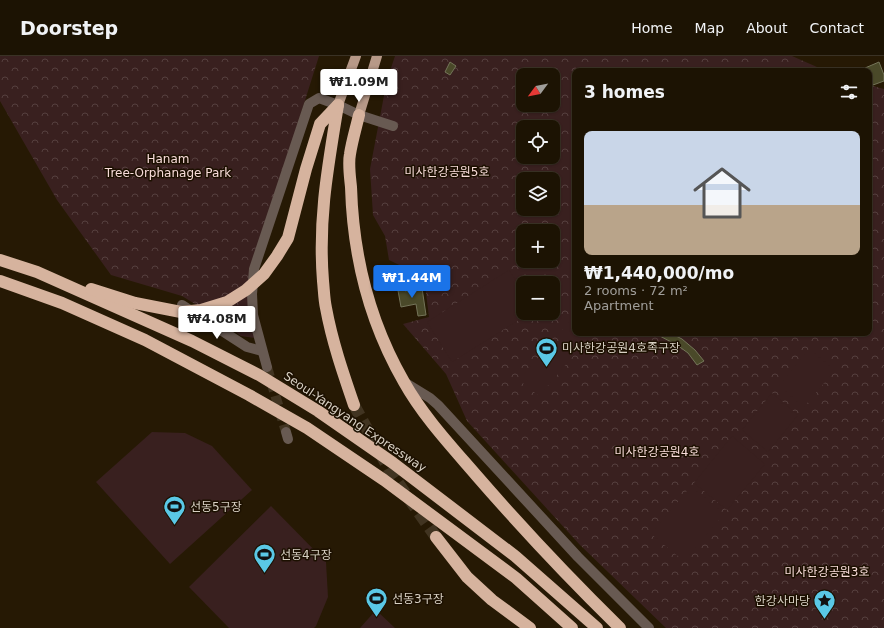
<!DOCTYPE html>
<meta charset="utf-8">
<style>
:root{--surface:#1c1303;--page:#251c0d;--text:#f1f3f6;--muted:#a09e9a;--line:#3a3225;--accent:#1a73e8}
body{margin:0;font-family:"DejaVu Sans","Noto Sans KR",sans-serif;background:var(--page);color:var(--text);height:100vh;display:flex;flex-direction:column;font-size:15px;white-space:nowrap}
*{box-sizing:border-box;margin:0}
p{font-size:13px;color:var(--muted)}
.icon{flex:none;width:22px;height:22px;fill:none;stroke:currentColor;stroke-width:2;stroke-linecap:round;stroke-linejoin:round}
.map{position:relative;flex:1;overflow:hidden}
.panel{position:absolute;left:572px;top:12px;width:300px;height:268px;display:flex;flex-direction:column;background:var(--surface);border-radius:8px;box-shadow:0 1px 3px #0004,0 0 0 1px var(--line)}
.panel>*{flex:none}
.needle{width:26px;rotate:238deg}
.tools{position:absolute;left:516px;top:12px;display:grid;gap:8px}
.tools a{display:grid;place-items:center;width:44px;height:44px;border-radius:8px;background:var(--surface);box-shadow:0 1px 3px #0004,0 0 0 1px var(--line);font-size:20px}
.price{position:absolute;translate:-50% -34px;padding:0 9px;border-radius:4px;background:#fff;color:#222;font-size:13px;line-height:26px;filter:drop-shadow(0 1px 2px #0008)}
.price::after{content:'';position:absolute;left:50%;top:24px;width:12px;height:9px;margin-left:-6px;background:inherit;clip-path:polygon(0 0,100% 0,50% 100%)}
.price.selected{background:var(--accent);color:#fff}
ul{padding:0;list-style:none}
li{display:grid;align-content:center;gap:8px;height:212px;padding:0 12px}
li+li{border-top:1px solid var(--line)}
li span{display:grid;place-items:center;height:124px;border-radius:8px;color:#555}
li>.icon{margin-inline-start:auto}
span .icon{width:72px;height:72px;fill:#fffc;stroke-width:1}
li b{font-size:17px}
h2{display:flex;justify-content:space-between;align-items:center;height:48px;padding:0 12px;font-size:17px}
header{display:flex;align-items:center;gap:24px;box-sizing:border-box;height:56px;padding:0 20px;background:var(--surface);border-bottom:1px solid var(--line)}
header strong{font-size:19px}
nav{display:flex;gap:22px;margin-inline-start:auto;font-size:14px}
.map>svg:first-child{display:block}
.park{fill:url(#park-crowns);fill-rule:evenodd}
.pitch{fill:#39201f}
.building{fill:#4a4929;stroke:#747459}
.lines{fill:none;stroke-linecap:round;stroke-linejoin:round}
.minor-tunnel{stroke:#413421;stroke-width:10;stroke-dasharray:10 5;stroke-linecap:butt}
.motorway-tunnel{stroke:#413421;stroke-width:12;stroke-dasharray:12 6;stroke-linecap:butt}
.minor{stroke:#685a52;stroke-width:10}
.primary{stroke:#b79988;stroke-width:10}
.motorway{stroke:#d6b39e;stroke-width:12}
.labels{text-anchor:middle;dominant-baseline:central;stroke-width:3;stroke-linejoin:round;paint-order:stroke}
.park-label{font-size:12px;fill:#f8dcd9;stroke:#1c1000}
.poi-label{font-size:12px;fill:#d8d0c3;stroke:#1c1000;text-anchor:start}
.street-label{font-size:12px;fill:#d8d0c3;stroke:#1c1000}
</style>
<header>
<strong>Doorstep</strong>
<nav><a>Home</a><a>Map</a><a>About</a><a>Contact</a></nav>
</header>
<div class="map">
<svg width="884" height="572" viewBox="0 0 884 572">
<defs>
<pattern id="park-crowns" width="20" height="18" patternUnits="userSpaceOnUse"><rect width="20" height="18" fill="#39201f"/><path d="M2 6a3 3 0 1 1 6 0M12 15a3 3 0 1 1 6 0" fill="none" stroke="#553f3e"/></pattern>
</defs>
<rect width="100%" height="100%" fill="#261904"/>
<g class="park">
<path d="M0,0H319L247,228L255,282L241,280L216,261L182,240L111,219L57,144L0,45Z"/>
<path d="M395,0H792L826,15H575V277H869V29L884,33V572H666L580,489L467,365L446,318L403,268L429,261L424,221L389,204L385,180L373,159L370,113L387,24ZM523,19H553V49H523ZM523,71H553V101H523ZM523,123H553V153H523ZM523,175H553V205H523ZM523,227H553V257H523Z"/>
</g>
<g class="pitch">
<path d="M509,214L523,235V257H530L452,306L427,266Z"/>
<path d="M575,259V277H593L575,298L556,281Z"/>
<path d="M554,283L573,300L539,340L519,324Z"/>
<path d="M809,293L835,314L804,351L779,330Z"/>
<path d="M772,337L798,359L768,396L742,374Z"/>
<path d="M152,376L185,377L212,390L252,434L170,508L96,426Z"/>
<path d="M732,380L765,408L727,454L694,427Z"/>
<path d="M691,430L724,458L684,505L651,478Z"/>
<path d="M271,450L326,506L328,541L316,570L314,572H229L189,531Z"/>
<path d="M376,554L395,572H360Z"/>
</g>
<g class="building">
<path d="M450,6L456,10L450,19L445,16Z"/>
<path d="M879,6L884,19V25L873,29L869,20V15H867L865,12Z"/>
<path d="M404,227L405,235L422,232L426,259L418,260L416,248L401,251L397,229Z"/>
<path d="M654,277H670L682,283L695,294L704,305L697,309L688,297L677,289Z"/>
</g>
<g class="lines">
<path class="minor-tunnel" d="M267,311L286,376"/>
<path class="motorway-tunnel" d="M354,349L391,417L436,481"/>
<g class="minor">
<path d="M182,249L247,291L262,295"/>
<path d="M267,311L253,259L252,238L254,213L309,48L319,42L338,49L359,59L393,70"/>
<path d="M404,326L430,342L438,349L578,501L649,572"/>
<path d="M286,376L288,383"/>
</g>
<g class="primary">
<path d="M338,49L356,0"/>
<path d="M359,59L377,0"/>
</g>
<g class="motorway">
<path d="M338,49C328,110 318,163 323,225C324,234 324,243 326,252C332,285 343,317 354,349"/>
<path d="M359,59C356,72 352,85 350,98C348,108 350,121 351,131C353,199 370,267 404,326C423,360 451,390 476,419C522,472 570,523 620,572"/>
<path d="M0,204L37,216L192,285L259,319L318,355L393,407L515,500L597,572"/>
<path d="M0,225L62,247L145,284L249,339L307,372L384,424L516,522L572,572"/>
<path d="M91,233L135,247L181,256L201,254L227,246L246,234L264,218L277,200L288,182L306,113L320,68L338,49"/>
<path d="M436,481L467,521L492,544L530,572"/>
</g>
</g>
<defs>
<symbol id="stadium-pin" viewBox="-11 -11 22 30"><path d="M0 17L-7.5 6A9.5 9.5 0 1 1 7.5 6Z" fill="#5ac8e6" stroke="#1c1000"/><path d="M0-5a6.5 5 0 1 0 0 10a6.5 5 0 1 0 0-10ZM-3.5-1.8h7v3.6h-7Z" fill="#111"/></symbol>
<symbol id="sight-pin" viewBox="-11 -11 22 30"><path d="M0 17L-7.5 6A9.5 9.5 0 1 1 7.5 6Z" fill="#5ac8e6" stroke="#1c1000"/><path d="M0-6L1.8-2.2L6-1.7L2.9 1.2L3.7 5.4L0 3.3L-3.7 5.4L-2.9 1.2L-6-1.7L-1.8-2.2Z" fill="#111"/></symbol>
</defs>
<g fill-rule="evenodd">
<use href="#stadium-pin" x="534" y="280" width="25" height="34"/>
<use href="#stadium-pin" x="162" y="438" width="25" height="34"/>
<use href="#stadium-pin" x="252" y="486" width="25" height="34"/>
<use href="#stadium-pin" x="364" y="530" width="25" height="34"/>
<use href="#sight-pin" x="812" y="532" width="25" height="34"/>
</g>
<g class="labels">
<g class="park-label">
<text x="168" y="103">Hanam<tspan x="168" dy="14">Tree-Orphanage Park</tspan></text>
<text x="447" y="116">미사한강공원5호</text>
<text x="657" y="396">미사한강공원4호</text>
<text x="827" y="516">미사한강공원3호</text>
</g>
<g class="poi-label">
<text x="562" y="292">미사한강공원4호족구장</text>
<text x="190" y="451">선동5구장</text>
<text x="280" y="499">선동4구장</text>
<text x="392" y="543">선동3구장</text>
<text x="810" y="545" text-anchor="end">한강사마당</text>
</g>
<g class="street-label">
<text transform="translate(355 366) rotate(34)">Seoul-Yangyang Expressway</text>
</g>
</g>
</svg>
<div class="tools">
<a><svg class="needle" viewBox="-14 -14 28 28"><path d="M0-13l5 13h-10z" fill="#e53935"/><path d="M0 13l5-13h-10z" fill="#a09e9a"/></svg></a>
<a><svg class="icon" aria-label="locate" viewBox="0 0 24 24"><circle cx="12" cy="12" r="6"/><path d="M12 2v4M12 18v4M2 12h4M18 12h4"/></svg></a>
<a><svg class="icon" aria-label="layers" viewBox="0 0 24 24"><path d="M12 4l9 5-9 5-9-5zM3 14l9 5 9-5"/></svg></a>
<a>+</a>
<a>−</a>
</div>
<b class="price" style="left:359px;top:47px">₩1.09M</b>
<b class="price selected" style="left:412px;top:243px">₩1.44M</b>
<b class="price" style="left:217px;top:284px">₩4.08M</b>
<section class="panel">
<h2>3 homes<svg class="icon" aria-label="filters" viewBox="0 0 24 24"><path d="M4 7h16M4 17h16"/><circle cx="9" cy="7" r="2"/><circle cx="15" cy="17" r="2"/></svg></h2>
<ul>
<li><span style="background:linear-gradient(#c9d6e8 60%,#b9a48a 0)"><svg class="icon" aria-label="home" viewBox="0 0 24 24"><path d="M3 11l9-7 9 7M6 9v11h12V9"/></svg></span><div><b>₩1,440,000/mo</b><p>2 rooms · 72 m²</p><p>Apartment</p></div></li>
</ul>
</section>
</div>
